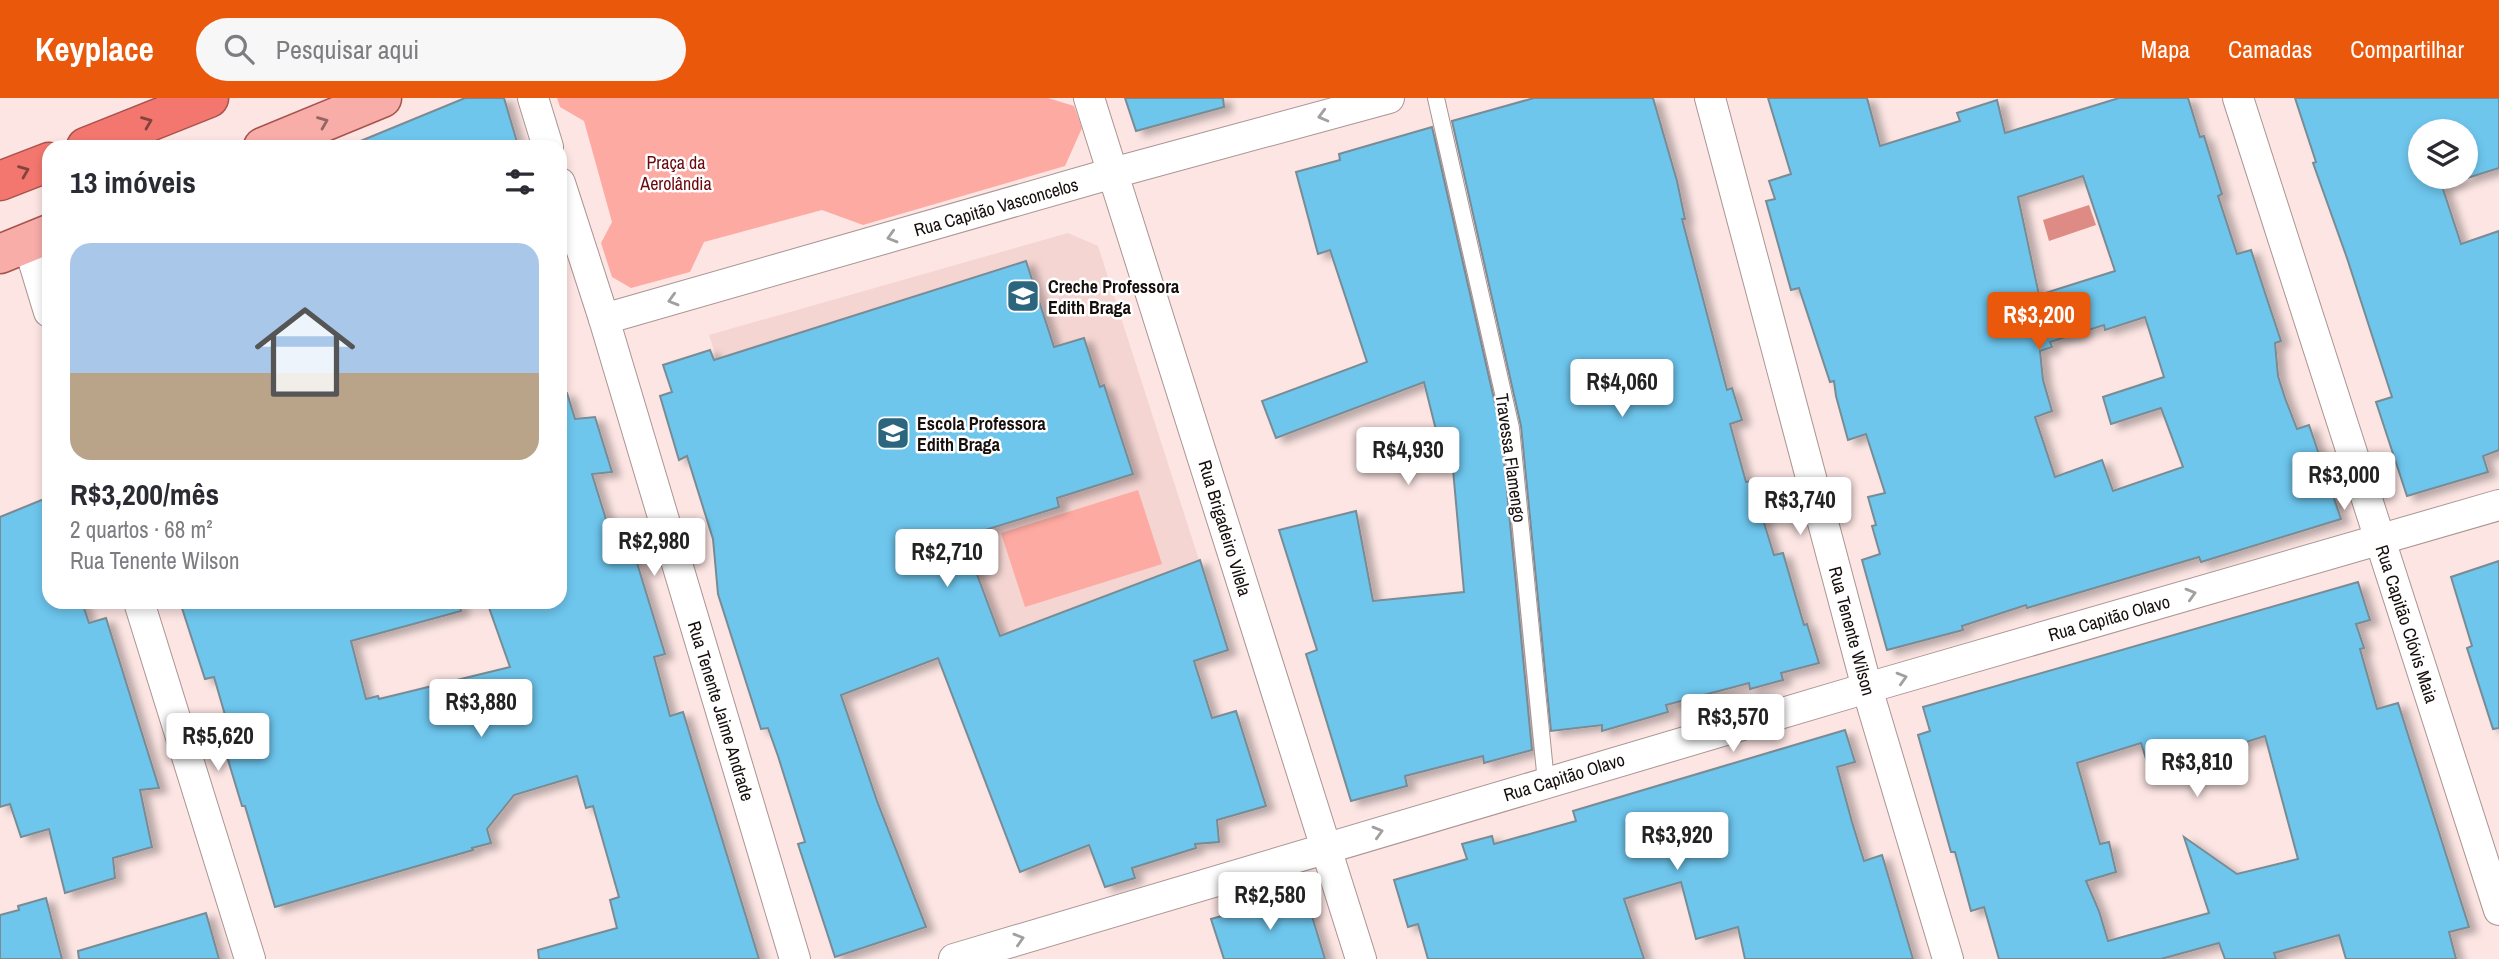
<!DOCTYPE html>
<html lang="pt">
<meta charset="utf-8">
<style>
:root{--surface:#fff;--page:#f7f7f7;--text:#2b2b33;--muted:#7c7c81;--accent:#ea580c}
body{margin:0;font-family:"Archivo Narrow",sans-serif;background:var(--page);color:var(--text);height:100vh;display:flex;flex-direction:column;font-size:26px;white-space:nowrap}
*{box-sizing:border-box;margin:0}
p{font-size:23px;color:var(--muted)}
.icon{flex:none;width:38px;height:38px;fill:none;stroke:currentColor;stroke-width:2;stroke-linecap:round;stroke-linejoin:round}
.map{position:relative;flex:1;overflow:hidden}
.drawer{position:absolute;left:42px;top:42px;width:525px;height:469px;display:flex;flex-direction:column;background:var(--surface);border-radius:21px;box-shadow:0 4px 10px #0003}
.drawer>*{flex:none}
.tools{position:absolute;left:2408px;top:21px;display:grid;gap:14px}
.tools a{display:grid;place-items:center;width:70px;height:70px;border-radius:50%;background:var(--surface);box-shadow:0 4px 10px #0003;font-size:35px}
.price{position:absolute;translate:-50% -60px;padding:0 16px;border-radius:7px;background:#fff;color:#222;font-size:23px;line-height:46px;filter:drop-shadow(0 2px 4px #0008)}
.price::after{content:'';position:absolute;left:50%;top:42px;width:21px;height:16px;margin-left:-10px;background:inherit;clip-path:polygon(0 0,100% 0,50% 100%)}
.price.selected{background:var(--accent);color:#fff}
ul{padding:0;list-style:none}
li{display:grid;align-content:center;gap:14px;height:371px;padding:0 28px}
li span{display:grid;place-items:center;height:217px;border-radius:21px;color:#555}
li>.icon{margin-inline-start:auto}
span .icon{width:126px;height:126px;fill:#fffc;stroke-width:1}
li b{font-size:30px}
h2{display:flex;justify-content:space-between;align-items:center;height:84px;padding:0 28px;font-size:30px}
header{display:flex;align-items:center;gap:42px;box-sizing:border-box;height:98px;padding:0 35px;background:var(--accent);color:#fff}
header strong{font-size:33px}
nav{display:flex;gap:38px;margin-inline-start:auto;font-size:24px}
.search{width:490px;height:63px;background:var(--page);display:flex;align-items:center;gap:18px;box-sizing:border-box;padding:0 24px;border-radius:38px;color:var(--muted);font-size:26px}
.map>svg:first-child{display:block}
.built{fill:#f4d5d2}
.green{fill:#fdaaa2}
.water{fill:#dd8b84}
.building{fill:#6ec6ed;stroke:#798b94;stroke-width:2;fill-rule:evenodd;filter:url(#shadow)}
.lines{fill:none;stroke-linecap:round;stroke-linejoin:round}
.lane-casing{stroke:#aa9593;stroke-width:18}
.street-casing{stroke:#aa9593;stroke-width:32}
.primary-casing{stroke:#a6534d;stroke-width:41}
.highway-casing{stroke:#a6534d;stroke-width:41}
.lane{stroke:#fff;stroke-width:16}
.street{stroke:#fff;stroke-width:30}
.primary{stroke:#f8ada9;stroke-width:38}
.highway{stroke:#f4776f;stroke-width:38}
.oneway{stroke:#a29f9f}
.oneway2{stroke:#85433e}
.oneway3{stroke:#926663}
.labels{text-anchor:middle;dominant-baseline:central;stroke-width:5;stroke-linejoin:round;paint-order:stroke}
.park-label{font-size:18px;fill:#6d080f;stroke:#fff}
.street-label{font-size:18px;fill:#160f0e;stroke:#fff}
.poi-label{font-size:18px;font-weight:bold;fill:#160f0e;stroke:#fff;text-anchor:start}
</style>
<header>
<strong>Keyplace</strong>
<div class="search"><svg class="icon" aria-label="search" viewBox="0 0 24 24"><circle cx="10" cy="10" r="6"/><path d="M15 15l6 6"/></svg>Pesquisar aqui</div>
<nav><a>Mapa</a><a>Camadas</a><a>Compartilhar</a></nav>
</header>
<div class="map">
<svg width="2499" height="861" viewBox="0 0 2499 861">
<defs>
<filter id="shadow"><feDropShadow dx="8" dy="4.5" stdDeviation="3.5" flood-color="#0004"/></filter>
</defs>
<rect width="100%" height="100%" fill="#fce5e3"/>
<path class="built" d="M1068,135L1098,148L1199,462L853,593L762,334L743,340L709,237Z"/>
<g class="green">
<path d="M557,0H1048L1074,8L1082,30L1065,68L863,127L822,112L704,144L690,174L631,190L612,179L601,145L612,124L584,23L560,9Z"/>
<path d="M1138,392L1162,466L1025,509L1001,435Z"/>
</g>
<path class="water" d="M2089,107L2096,127L2049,143L2043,122Z"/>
<g class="building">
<path d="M465,0H504L517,44L499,49H346Z"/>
<path d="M1125,0H1223L1224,9L1136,33Z"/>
<path d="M1534,0H1653L1677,83L1685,121H1682L1727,292L1732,290L1742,322L1730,326L1746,384L1751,383L1774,457L1783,455L1804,527L1807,526L1819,565L1781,575L1783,582L1750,591L1749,585L1666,607L1668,614L1602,633V627L1551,633L1521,328L1452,23Z"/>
<path d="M1768,0H1867L1880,48L1960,23L1957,15L1997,2L2005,35L2119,0H2188L2200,39L2204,38L2222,96L2218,98L2237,156L2251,152L2266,198L2281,243L2275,245L2278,278L2285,300L2297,331L2309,327L2341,421L2201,464L2199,459L2027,510L2026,507L1962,528L1963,532L1887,552L1862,462L1880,456L1872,428L1876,427L1868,399L1885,395L1866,336L1848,342L1836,298L1834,283L1830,284L1799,190L1791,192L1766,103L1775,101L1769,83L1791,76ZM2083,78L2115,173L2039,197L2018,99ZM2145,219L2164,279L2103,299L2111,326L2161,310L2183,369L2113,393L2102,362L2055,379L2035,319L2052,313L2043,282L2040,253L2052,249L2050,244L2104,227L2105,232Z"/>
<path d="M2295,0H2499V70L2442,88L2461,146L2499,133V352L2483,358L2488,374L2407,398L2376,304L2392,299L2347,160L2313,65L2316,64ZM2420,33H2466V79H2420Z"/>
<path d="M1432,29L1501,332L1532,652L1484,665L1483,658L1405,678L1407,688L1351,703L1306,556L1317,552L1279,432L1356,413L1373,503L1464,494L1451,349L1441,352L1424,284L1276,340L1262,303L1367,264L1330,152L1318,156L1296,74L1340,62L1339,56Z"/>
<path d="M1026,163L1054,249L1084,240L1100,289L1104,287L1133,376L1057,400L1059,409L963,439L1000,538L1200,462L1228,552L1194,563L1212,620L1236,613L1266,708L1217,722L1219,744L1195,746L1196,750L1132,770L1135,780L1105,789L1089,747L1020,774L938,560L841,597L877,703L926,829L835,859L798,746L805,744L778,658L768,630L761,631L718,496L713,441L687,358L679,362L660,298L672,294L663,267L710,252L714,262Z"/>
<path d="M567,295L575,321L595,319L612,374L592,376L613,444L629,439L665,556L654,559L670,618L683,614L759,861H539L538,852L617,830L610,802L619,799L593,708L586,710L577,678L514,697L487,731L491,745L472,750L473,752L275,809L245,708H242L222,642L232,641L214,579L205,581L180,504H459L461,513L351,543L366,601L378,598L379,601L510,569L487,504H560V296Z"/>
<path d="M49,399V504H82L89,525L106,520L159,690L140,692L152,749L113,760L115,780L65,795L49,731L21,739L10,706L0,709V419Z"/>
<path d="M2499,463V630L2493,631L2467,550L2472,548L2451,479Z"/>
<path d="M2358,484L2370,522L2356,526L2364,550L2360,551L2377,611L2398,605L2469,829L2449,834L2456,861H2346L2339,837L2274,855L2276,861H2225L2219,845L2161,861H1999L1984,809L1971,813L1955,754H1951L1918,637L1930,633L1923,609ZM2265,638L2298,761L2237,776L2184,739L2209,815L2108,843L2099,813L2086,783L2116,774L2109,744L2100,746L2077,665L2141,645L2148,667L2175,659L2177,666Z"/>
<path d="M1845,632L1855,664L1837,669L1852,724L1864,763L1882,757L1913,861H1745L1738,829L1696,841L1681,784L1624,801L1644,861H1428L1418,826L1408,829L1394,782L1467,761L1462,746L1492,738L1494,746L1576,723L1573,713Z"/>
<path d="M1305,795L1325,861H1224L1211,821Z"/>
<path d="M46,800L62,861H0V817L19,812L18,808Z"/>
<path d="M206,815L219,861H79L78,853Z"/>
</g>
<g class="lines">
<defs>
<path id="lane" d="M1436,0L1511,330L1546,684"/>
<g id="street">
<path d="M533,0L548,49"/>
<path d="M1089,0L1361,861"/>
<path d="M1710,0L1867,590L1948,861"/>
<path d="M2238,0L2499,812"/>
<path d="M560,85L604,221L795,861"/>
<path d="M28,145L49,214"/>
<path d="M604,221L1113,75L1389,0"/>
<path d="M139,504L250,861"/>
<path d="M954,861L1867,590L2499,407"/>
</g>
<g id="primary">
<path d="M263,49L382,0"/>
<path d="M0,156L49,136"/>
</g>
<g id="highway">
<path d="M86,49L209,0"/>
<path d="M0,83L49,64"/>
</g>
</defs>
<use href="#lane" class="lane-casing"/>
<use href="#street" class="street-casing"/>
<use href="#primary" class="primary-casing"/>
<use href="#highway" class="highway-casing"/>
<use href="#lane" class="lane"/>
<use href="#street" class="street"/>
<use href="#primary" class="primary"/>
<use href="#highway" class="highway"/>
</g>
<defs><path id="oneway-chevron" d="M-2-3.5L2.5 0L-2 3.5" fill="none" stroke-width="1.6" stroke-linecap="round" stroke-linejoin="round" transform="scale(1.75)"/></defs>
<g class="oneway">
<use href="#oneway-chevron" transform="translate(1323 18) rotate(165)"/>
<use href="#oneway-chevron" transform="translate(892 139) rotate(164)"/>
<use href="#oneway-chevron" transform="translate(673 202) rotate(164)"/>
<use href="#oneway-chevron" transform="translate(2191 496) rotate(-16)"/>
<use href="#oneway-chevron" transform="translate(1902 580) rotate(-16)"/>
<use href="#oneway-chevron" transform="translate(1378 734) rotate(-16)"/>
<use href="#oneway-chevron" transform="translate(1019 841) rotate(-17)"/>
</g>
<g class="oneway2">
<use href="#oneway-chevron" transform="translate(147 24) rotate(-22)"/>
<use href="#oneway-chevron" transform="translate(24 73) rotate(-22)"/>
</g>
<use class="oneway3" href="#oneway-chevron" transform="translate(323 24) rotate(-22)"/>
<defs>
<symbol id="school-square" viewBox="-11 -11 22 22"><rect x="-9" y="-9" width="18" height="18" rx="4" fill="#2b657e" stroke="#fff"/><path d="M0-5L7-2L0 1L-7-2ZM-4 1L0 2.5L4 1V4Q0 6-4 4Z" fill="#fff"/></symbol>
</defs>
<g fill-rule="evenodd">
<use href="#school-square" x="1004" y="179" width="38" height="38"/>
<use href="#school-square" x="874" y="316" width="38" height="38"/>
</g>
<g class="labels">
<g class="park-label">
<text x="676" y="64">Praça da<tspan x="676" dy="21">Aerolândia</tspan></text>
</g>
<g class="street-label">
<text transform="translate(996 109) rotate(-16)">Rua Capitão Vasconcelos</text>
<text transform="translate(1511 360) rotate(82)">Travessa Flamengo</text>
<text transform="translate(1225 430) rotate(73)">Rua Brigadeiro Vilela</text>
<text transform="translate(2109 520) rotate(-16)">Rua Capitão Olavo</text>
<text transform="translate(2407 526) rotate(72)">Rua Capitão Clóvis Maia</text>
<text transform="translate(1852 533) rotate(75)">Rua Tenente Wilson</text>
<text transform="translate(721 613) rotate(73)">Rua Tenente Jaime Andrade</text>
<text transform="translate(1564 679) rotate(-17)">Rua Capitão Olavo</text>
</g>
<g class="poi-label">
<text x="1048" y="188">Creche Professora<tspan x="1048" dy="21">Edith Braga</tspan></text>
<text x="917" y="325">Escola Professora<tspan x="917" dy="21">Edith Braga</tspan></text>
</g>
</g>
</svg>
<div class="tools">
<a><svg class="icon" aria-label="layers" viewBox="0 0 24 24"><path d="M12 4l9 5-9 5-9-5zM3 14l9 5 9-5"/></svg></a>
</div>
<b class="price selected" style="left:2039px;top:254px">R$3,200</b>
<b class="price" style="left:1622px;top:321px">R$4,060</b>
<b class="price" style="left:1408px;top:389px">R$4,930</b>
<b class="price" style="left:2344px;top:414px">R$3,000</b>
<b class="price" style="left:1800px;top:439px">R$3,740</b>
<b class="price" style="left:654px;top:480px">R$2,980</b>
<b class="price" style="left:947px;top:491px">R$2,710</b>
<b class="price" style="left:481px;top:641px">R$3,880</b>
<b class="price" style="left:1733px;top:656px">R$3,570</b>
<b class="price" style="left:218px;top:675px">R$5,620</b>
<b class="price" style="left:2197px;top:701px">R$3,810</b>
<b class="price" style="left:1677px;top:774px">R$3,920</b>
<b class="price" style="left:1270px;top:834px">R$2,580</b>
<section class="drawer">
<h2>13 imóveis<svg class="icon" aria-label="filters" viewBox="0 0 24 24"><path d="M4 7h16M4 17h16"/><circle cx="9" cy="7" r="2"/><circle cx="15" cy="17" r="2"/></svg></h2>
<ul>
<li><span style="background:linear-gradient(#a9c7e8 60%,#b9a48a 0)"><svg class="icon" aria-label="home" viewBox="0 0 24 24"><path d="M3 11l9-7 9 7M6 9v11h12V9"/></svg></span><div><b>R$3,200/mês</b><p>2 quartos · 68 m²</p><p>Rua Tenente Wilson</p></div></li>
</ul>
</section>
</div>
